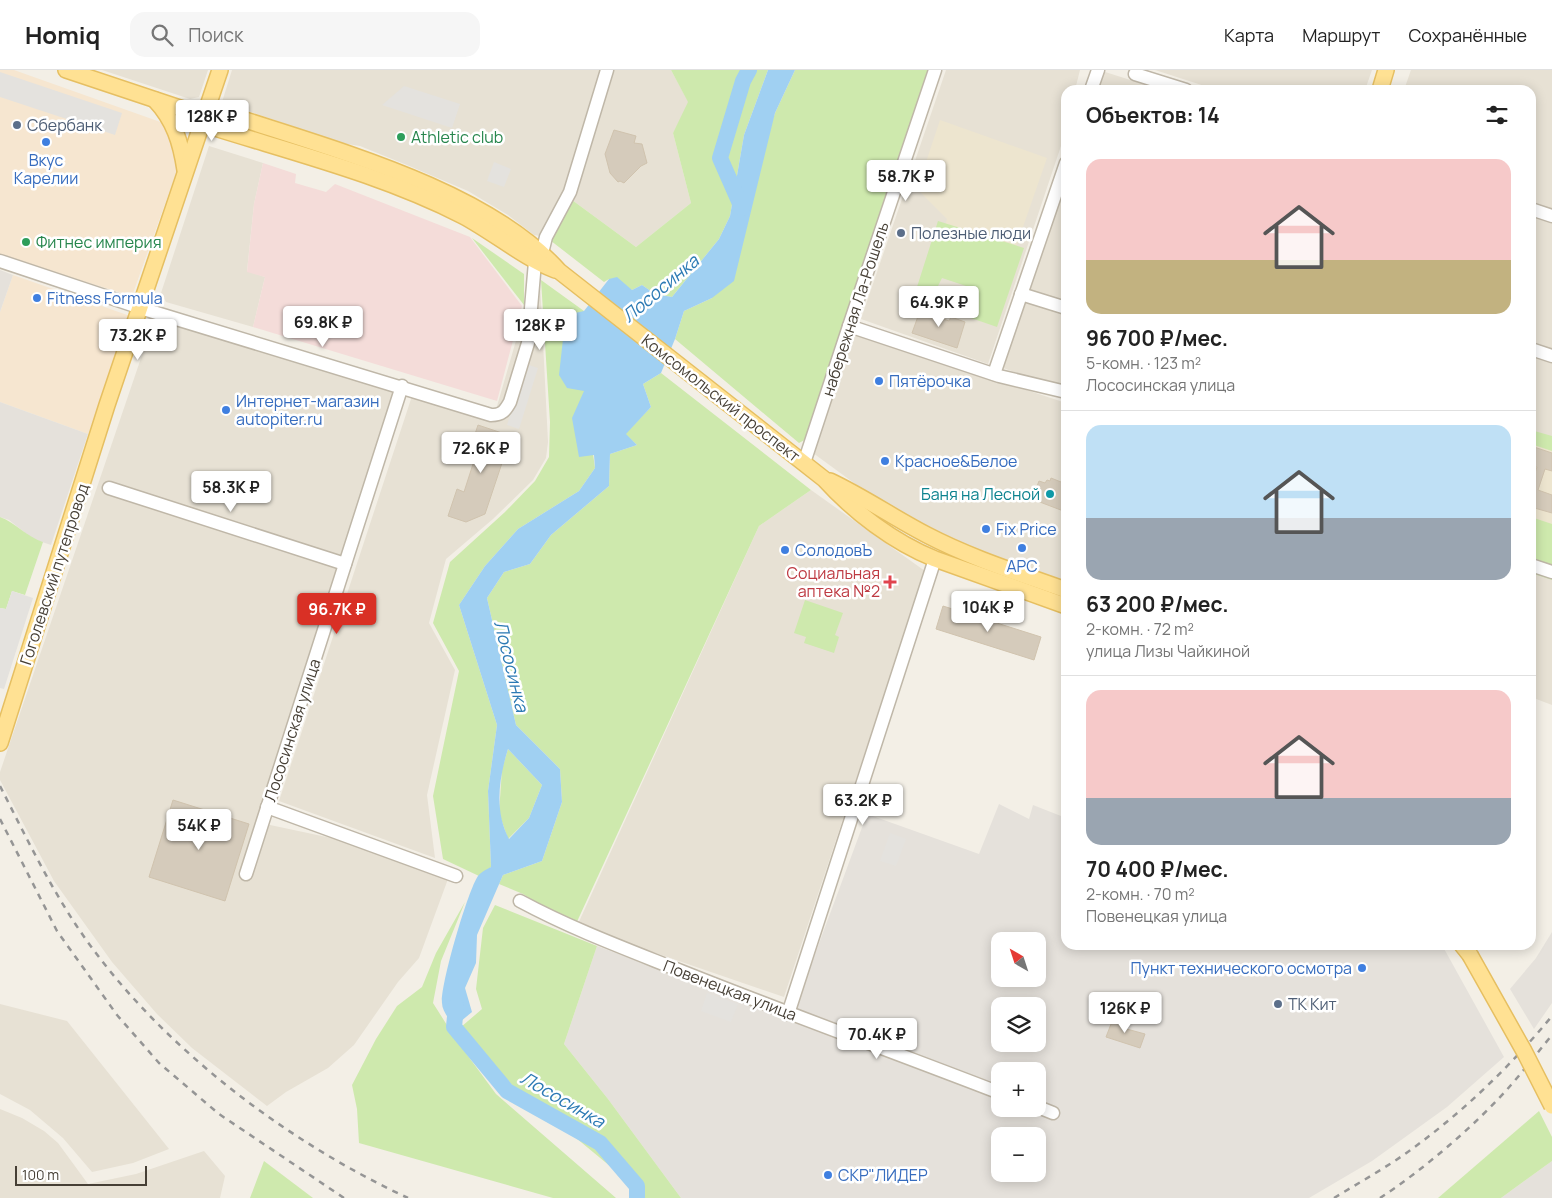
<!DOCTYPE html>
<html lang="ru">
<meta charset="utf-8">
<style>
:root{--surface:#fff;--page:#f6f6f6;--text:#222;--muted:#767676;--line:#e0e0e0;--accent:#d93025}
body{margin:0;font-family:Manrope,sans-serif;background:var(--page);color:var(--text);height:100vh;display:flex;flex-direction:column;font-size:19px;white-space:nowrap}
*{box-sizing:border-box;margin:0}
p{font-size:16px;color:var(--muted)}
.icon{flex:none;width:28px;height:28px;fill:none;stroke:currentColor;stroke-width:2;stroke-linecap:round;stroke-linejoin:round}
.map{position:relative;flex:1;overflow:hidden}
.details{position:absolute;left:1061px;top:15px;width:475px;height:865px;display:flex;flex-direction:column;background:var(--surface);border-radius:15px;box-shadow:0 2px 12px #0003}
.details>*{flex:none}
.needle{width:32px;rotate:321deg}
.buttons{position:absolute;left:991px;top:862px;display:grid;gap:10px}
.buttons a{display:grid;place-items:center;width:55px;height:55px;border-radius:10px;background:var(--surface);box-shadow:0 2px 12px #0003;font-size:25px}
.scale{position:absolute;left:15px;bottom:12px;width:132px;box-sizing:border-box;padding-left:5px;border:2px solid #463f35;border-top:0;font-size:14px;line-height:18px;white-space:nowrap;color:#463f35;-webkit-text-stroke:4px #fff;paint-order:stroke}
.price{position:absolute;translate:-50% -42px;padding:0 11px;border-radius:5px;background:#fff;color:#222;font-size:16px;line-height:32px;filter:drop-shadow(0 1px 2px #0008)}
.price::after{content:'';position:absolute;left:50%;top:30px;width:15px;height:11px;margin-left:-8px;background:inherit;clip-path:polygon(0 0,100% 0,50% 100%)}
.price.active{background:var(--accent);color:#fff}
ul{padding:0;list-style:none}
li{display:grid;align-content:center;gap:10px;height:265px;padding:0 25px}
li+li{border-top:1px solid var(--line)}
li span{display:grid;place-items:center;height:155px;border-radius:15px;color:#555}
li>.icon{margin-inline-start:auto}
span .icon{width:90px;height:90px;fill:#fffc;stroke-width:1}
li b{font-size:21px}
h2{display:flex;justify-content:space-between;align-items:center;height:60px;padding:0 25px;font-size:21px}
header{display:flex;align-items:center;gap:30px;box-sizing:border-box;height:70px;padding:0 25px;background:var(--surface);border-bottom:1px solid var(--line)}
header strong{font-size:24px}
nav{display:flex;gap:28px;margin-inline-start:auto;font-size:18px}
.search{width:350px;height:45px;background:var(--page);display:flex;align-items:center;gap:12px;box-sizing:border-box;padding:0 18px;border-radius:15px;color:var(--muted);font-size:19px}
.map>svg:first-child{display:block}
.residential{fill:#e7e1d4}
.commercial{fill:#f6e6d0}
.industrial{fill:#e5e1db;fill-rule:evenodd}
.education{fill:#ede5cf}
.medical{fill:#f4dcd9}
.green{fill:#cee9ad}
.parking{fill:#e4e2de}
.water{fill:#a0d0f2;fill-rule:evenodd}
.lines{fill:none;stroke-linecap:round;stroke-linejoin:round}
.river{stroke:#a0d0f2;stroke-width:16}
.building{fill:#d5cbbb;stroke:#d0c3ae}
.minor-casing{stroke:#bfb7a8;stroke-width:15}
.major-casing{stroke:#e6bf61;stroke-width:18}
.minor{stroke:#fff;stroke-width:12}
.major{stroke:#ffe193;stroke-width:15}
.rail{stroke:#959595;stroke-width:2.5;stroke-dasharray:6 6;stroke-linecap:butt}
.major-bridge-casing{stroke:#e6bf61;stroke-width:18;stroke-linecap:butt}
.major-bridge{stroke:#ffe193;stroke-width:15}
.service-dot{fill:#5c6f8a;stroke:#fff;stroke-width:2}
.leisure-dot{fill:#2e9e5b;stroke:#fff;stroke-width:2}
.shop-dot{fill:#3f7fe0;stroke:#fff;stroke-width:2}
.culture-dot{fill:#0f9aa8;stroke:#fff;stroke-width:2}
.health-dot{fill:#e0444e;stroke:#fff;stroke-width:2}
.labels{text-anchor:middle;dominant-baseline:central;stroke-width:5;stroke-linejoin:round;paint-order:stroke}
.service-label{font-size:16px;fill:#4e5e75;stroke:#fff;text-anchor:start}
.leisure-label{font-size:16px;fill:#27864d;stroke:#fff;text-anchor:start}
.shop-label{font-size:16px;fill:#366cbe;stroke:#fff;text-anchor:start}
.street-label{font-size:16px;fill:#463f35;stroke:#fff}
.culture-label{font-size:16px;fill:#0d838f;stroke:#fff;text-anchor:end}
.health-label{font-size:16px;fill:#be3a42;stroke:#fff;text-anchor:end}
.water-label{font-size:18px;font-style:italic;fill:#2c7ab4;stroke:#fff}
</style>
<header>
<strong>Homiq</strong>
<div class="search"><svg class="icon" aria-label="search" viewBox="0 0 24 24"><circle cx="10" cy="10" r="6"/><path d="M15 15l6 6"/></svg>Поиск</div>
<nav><a>Карта</a><a>Маршрут</a><a>Сохранённые</a></nav>
</header>
<div class="map">
<svg width="1552" height="1128" viewBox="0 0 1552 1128">
<rect width="100%" height="100%" fill="#f3efe6"/>
<g class="residential">
<path d="M102,0H208L199,27L190,29Z"/>
<path d="M232,0H671L689,33L673,63L691,133L636,177L572,130L546,167L534,165L508,145L468,121L407,95L360,76L341,73L222,32Z"/>
<path d="M946,0H1080L1075,20H1066V61L988,294L861,249Z"/>
<path d="M1155,0H1372L1365,20H1217Z"/>
<path d="M1411,0H1552V635L1531,627V20H1404Z"/>
<path d="M1102,1L1162,20H1096Z"/>
<path d="M209,76L263,93L254,134L247,201L265,207L253,257L166,232L161,223Z"/>
<path d="M1066,109V320L1003,298Z"/>
<path d="M527,204L540,212L548,372L546,388L533,410L493,449L446,489L429,553L455,600L427,725L435,788L279,731L412,326L493,350L526,236Z"/>
<path d="M156,244L397,319L338,496L256,752L336,769L448,809L419,888L398,912L354,975L328,998L286,1022L267,1036L192,978L157,944L112,892L54,811L0,710V702Z"/>
<path d="M854,263L1066,333V516L948,469L884,435L813,383Z"/>
<path d="M811,420L925,501L784,927L577,856L759,456Z"/>
<path d="M0,934L67,951L169,1079L133,1093L92,1102L63,1068L30,1040L0,1024Z"/>
<path d="M0,1039L22,1048L44,1061L58,1073L88,1114L136,1104L204,1081L225,1106L220,1128H0Z"/>
</g>
<g class="commercial">
<path d="M0,0H14L166,54L180,92L132,226L0,186Z"/>
<path d="M13,205L133,247L88,364L0,332V242Z"/>
</g>
<g class="industrial">
<path d="M0,200L13,205L0,242Z"/>
<path d="M0,332L88,364L51,475L33,469L9,450L0,447Z"/>
<path d="M999,734L1029,749L1033,735L1066,748V875H1442L1504,987L1447,1037L1372,1091L1309,1128H681L608,1029L564,974L597,876L791,949L867,744L979,784ZM1000,871H1038V909H1000ZM1000,936H1038V974H1000ZM1000,1001H1038V1039H1000ZM1000,1066H1038V1104H1000Z"/>
<path d="M1552,862V933L1534,959L1510,919L1536,888Z"/>
<path d="M1552,1091V1128H1501Z"/>
</g>
<g class="education">
<path d="M940,50L1047,88L1000,223L929,202L947,149L917,119Z"/>
<path d="M1531,366L1552,373V467L1531,459Z"/>
</g>
<path class="medical" d="M263,93L296,104L295,113L326,122L335,114L470,167L522,236L497,331L253,257L265,207L247,202L254,134Z"/>
<g class="green">
<path d="M671,0H768L744,65L730,146L719,169L672,227L655,224L642,215L632,220L609,209L604,212L546,167L572,130L636,177L691,133L673,63L688,32Z"/>
<path d="M795,0H928L810,367L799,373L675,269L684,241L712,228L775,43Z"/>
<path d="M938,151L1024,178L997,257L968,247L975,219L942,208L934,224L917,217Z"/>
<path d="M472,168L524,204V235Z"/>
<path d="M541,210L584,241V320L595,398L579,421L518,459L485,496L459,535L497,655L488,721L491,797L479,806L443,789L433,726L459,601L433,553L450,492L505,442L535,411L549,387L550,352Z"/>
<path d="M661,303L811,420L759,456L575,856L523,824L499,814L503,805L542,791L562,732L560,699L516,655L487,528L504,502L530,494L551,465L609,416L610,384L637,375L625,364L651,337L643,314Z"/>
<path d="M1531,360L1552,366V381L1531,374Z"/>
<path d="M0,447C16,453 27,467 43,472L25,525L12,521L6,539L0,538Z"/>
<path d="M1531,447L1552,454V510L1531,503Z"/>
<path d="M805,530L843,543L835,565L839,567L834,583L804,573L806,567L794,563Z"/>
<path d="M508,679L542,715L529,748L508,769L499,743L502,699Z"/>
<path d="M465,832L441,891L433,933L457,971L496,1024L616,1128H553L359,1073L357,1039L352,1015L376,969L397,936L422,917L436,883Z"/>
<path d="M495,835L597,876L564,974L608,1029L681,1128H639L634,1116L512,1015L461,957L482,939L476,919L483,858Z"/>
<path d="M1539,1041L1552,1067V1091L1501,1128H1438Z"/>
<path d="M264,1091L313,1128H250Z"/>
</g>
<g class="parking">
<path d="M0,2L122,43L115,65L0,27Z"/>
<path d="M404,16L460,34L452,58L382,35Z"/>
<path d="M494,92L511,99L504,117L487,111Z"/>
<path d="M526,294L538,298L519,359L507,355Z"/>
<path d="M12,521L33,528L4,619L0,618V538L6,539Z"/>
<path d="M890,763L906,769L896,796L880,791Z"/>
<path d="M707,923L738,934L731,952L701,941Z"/>
</g>
<path class="water" d="M768,0H795L775,43L734,211L712,228L684,241L675,269L661,303L643,314L651,337L626,364L637,375L610,384L609,416L551,465L530,494L504,502L487,528L516,655L560,699L562,732L542,791L503,805L477,865L476,893L465,918L472,942L454,957C450,950 442,941 442,933C440,916 468,820 478,806C481,802 487,799 491,797L488,721L497,655L459,535L485,496L518,459L579,421L595,398L594,385L579,387L572,348L584,321L567,318L559,305L564,260L575,243L584,241L609,209L617,207L632,220L642,215L655,224L672,227L719,169L730,146L744,65ZM508,679L542,715L529,748L509,769C494,741 499,708 508,679Z"/>
<g class="lines">
<g class="river">
<path d="M742,138L720,88L743,11L749,0"/>
<path d="M456,936L454,957L507,1021L600,1073L637,1116V1128"/>
</g>
</g>
<g class="building">
<path d="M614,60L636,66L634,73L642,74L647,93L641,96L624,113L620,111L618,112L610,103L605,84Z"/>
<path d="M921,238L936,243L935,246L949,251L951,247L965,252L957,278L912,263Z"/>
<path d="M478,355L511,366L485,444L466,452L448,446L457,419L464,422L474,391L467,388Z"/>
<path d="M1531,376L1552,383V401L1545,399L1538,420L1552,425V443L1531,437V415L1537,397L1531,396Z"/>
<path d="M1051,408L1066,414L1064,419L1066,420V442L1032,429L1039,411L1045,413L1047,410L1050,411Z"/>
<path d="M943,536L1041,567L1034,590L936,559Z"/>
<path d="M173,730L249,754L225,831L149,807Z"/>
<path d="M1113,949L1125,953L1123,958L1145,964L1140,978L1106,967Z"/>
</g>
<g class="lines">
<defs>
<g id="minor">
<path d="M1135,4L1186,20"/>
<path d="M1091,20L1098,0"/>
<path d="M1531,139L1552,146"/>
<path d="M542,183L546,167L570,122L607,0"/>
<path d="M0,191L150,241L491,345C502,345 505,341 510,332L528,273L535,192"/>
<path d="M1021,224L1066,238"/>
<path d="M849,256L999,306L1066,322"/>
<path d="M1531,279L1552,286"/>
<path d="M994,304L1066,93"/>
<path d="M804,393L849,256L935,0"/>
<path d="M109,418L345,494"/>
<path d="M1531,495L1552,502"/>
<path d="M267,737L456,806"/>
<path d="M246,804L402,316"/>
<path d="M520,831C572,859 626,879 681,901C786,943 894,982 1000,1023"/>
<path d="M788,944L935,489"/>
<path d="M1038,1037L1053,1043"/>
</g>
<g id="major">
<path d="M66,0L204,46L221,42C325,77 486,118 559,201L824,409C854,442 893,472 935,489L1066,536"/>
<path d="M1380,20L1386,0"/>
<path d="M155,30C174,50 181,73 185,100"/>
<path d="M204,46L215,58C298,84 385,106 463,146C495,163 522,187 555,200"/>
<path d="M830,411C864,427 894,448 927,465C971,488 1019,503 1066,520"/>
<path d="M0,673L107,335L220,0"/>
<path d="M1462,875L1470,885"/>
</g>
</defs>
<use href="#minor" class="minor-casing"/>
<use href="#major" class="major-casing"/>
<use href="#minor" class="minor"/>
<use href="#major" class="major"/>
<g class="rail">
<path d="M0,716C24,763 47,811 76,855C153,971 283,1070 408,1128"/>
<path d="M0,749L57,861L117,945L159,993L219,1044L344,1128"/>
<path d="M1334,1128C1357,1114 1380,1101 1402,1086C1458,1047 1509,998 1552,946"/>
<path d="M1380,1128C1423,1100 1477,1054 1511,1015C1525,999 1538,982 1552,965"/>
</g>
<defs>
<path id="major-bridge" d="M1470,885L1524,981L1552,1036"/>
</defs>
<use href="#major-bridge" class="major-bridge-casing"/>
<use href="#major-bridge" class="major-bridge"/>
</g>
<g class="service-dot">
<circle cx="17" cy="55" r="5"/>
<circle cx="901" cy="163" r="5"/>
<circle cx="1278" cy="934" r="5"/>
</g>
<g class="leisure-dot">
<circle cx="401" cy="67" r="5"/>
<circle cx="26" cy="172" r="5"/>
</g>
<g class="shop-dot">
<circle cx="46" cy="72" r="5"/>
<circle cx="37" cy="228" r="5"/>
<circle cx="879" cy="311" r="5"/>
<circle cx="226" cy="340" r="5"/>
<circle cx="885" cy="391" r="5"/>
<circle cx="986" cy="459" r="5"/>
<circle cx="1022" cy="478" r="5"/>
<circle cx="785" cy="480" r="5"/>
<circle cx="1362" cy="898" r="5"/>
<circle cx="828" cy="1105" r="5"/>
</g>
<circle class="culture-dot" cx="1050" cy="424" r="5"/>
<path class="health-dot" d="M887.5 504.5h5v5h5v5h-5v5h-5v-5h-5v-5h5z"/>
<g class="labels">
<g class="service-label">
<text x="27" y="55">Сбербанк</text>
<text x="911" y="163">Полезные люди</text>
<text x="1288" y="934">ТК Кит</text>
</g>
<g class="leisure-label">
<text x="411" y="67">Athletic club</text>
<text x="36" y="172">Фитнес империя</text>
</g>
<g class="shop-label">
<text x="46" y="90" text-anchor="middle">Вкус<tspan x="46" dy="18">Карелии</tspan></text>
<text x="47" y="228">Fitness Formula</text>
<text x="889" y="311">Пятёрочка</text>
<text x="236" y="331">Интернет-магазин<tspan x="236" dy="18">autopiter.ru</tspan></text>
<text x="895" y="391">Красное&amp;Белое</text>
<text x="996" y="459">Fix Price</text>
<text x="795" y="480">СолодовЪ</text>
<text x="1022" y="496" text-anchor="middle">АРС</text>
<text x="1352" y="898" text-anchor="end">Пункт технического осмотра</text>
<text x="838" y="1105">СКР"ЛИДЕР</text>
</g>
<g class="street-label">
<text transform="translate(855 239) rotate(-72)">набережная Ла-Рошель</text>
<text transform="translate(721 328) rotate(38)">Комсомольский проспект</text>
<text transform="translate(54 504) rotate(-72)">Гоголевский путепровод</text>
<text transform="translate(292 660) rotate(-72)">Лососинская улица</text>
<text transform="translate(730 920) rotate(21)">Повенецкая улица</text>
</g>
<g class="culture-label">
<text x="1040" y="424">Баня на Лесной</text>
</g>
<g class="health-label">
<text x="880" y="503">Социальная<tspan x="880" dy="18">аптека №2</tspan></text>
</g>
<g class="water-label">
<text transform="translate(660 218) rotate(-40)">Лососинка</text>
<text transform="translate(512 596) rotate(76)">Лососинка</text>
<text transform="translate(563 1029) rotate(30)">Лососинка</text>
</g>
</g>
</svg>
<div class="buttons">
<a><svg class="needle" viewBox="-14 -14 28 28"><path d="M0-13l5 13h-10z" fill="#e53935"/><path d="M0 13l5-13h-10z" fill="#767676"/></svg></a>
<a><svg class="icon" aria-label="layers" viewBox="0 0 24 24"><path d="M12 4l9 5-9 5-9-5zM3 14l9 5 9-5"/></svg></a>
<a>+</a>
<a>−</a>
</div>
<div class="scale">100 m</div>
<b class="price" style="left:212px;top:72px">128K ₽</b>
<b class="price" style="left:906px;top:132px">58.7K ₽</b>
<b class="price" style="left:939px;top:258px">64.9K ₽</b>
<b class="price" style="left:323px;top:278px">69.8K ₽</b>
<b class="price" style="left:540px;top:281px">128K ₽</b>
<b class="price" style="left:138px;top:291px">73.2K ₽</b>
<b class="price" style="left:481px;top:404px">72.6K ₽</b>
<b class="price" style="left:231px;top:443px">58.3K ₽</b>
<b class="price" style="left:988px;top:563px">104K ₽</b>
<b class="price active" style="left:337px;top:565px">96.7K ₽</b>
<b class="price" style="left:863px;top:756px">63.2K ₽</b>
<b class="price" style="left:199px;top:781px">54K ₽</b>
<b class="price" style="left:1125px;top:964px">126K ₽</b>
<b class="price" style="left:877px;top:990px">70.4K ₽</b>
<section class="details">
<h2>Объектов: 14<svg class="icon" aria-label="filters" viewBox="0 0 24 24"><path d="M4 7h16M4 17h16"/><circle cx="9" cy="7" r="2"/><circle cx="15" cy="17" r="2"/></svg></h2>
<ul>
<li><span style="background:linear-gradient(#f6c9c9 65%,#c2b280 0)"><svg class="icon" aria-label="home" viewBox="0 0 24 24"><path d="M3 11l9-7 9 7M6 9v11h12V9"/></svg></span><div><b>96 700 ₽/мес.</b><p>5-комн. · 123 m²</p><p>Лососинская улица</p></div></li>
<li><span style="background:linear-gradient(#bfe0f5 60%,#9aa5b1 0)"><svg class="icon" aria-label="home" viewBox="0 0 24 24"><path d="M3 11l9-7 9 7M6 9v11h12V9"/></svg></span><div><b>63 200 ₽/мес.</b><p>2-комн. · 72 m²</p><p>улица Лизы Чайкиной</p></div></li>
<li><span style="background:linear-gradient(#f6c9c9 70%,#9aa5b1 0)"><svg class="icon" aria-label="home" viewBox="0 0 24 24"><path d="M3 11l9-7 9 7M6 9v11h12V9"/></svg></span><div><b>70 400 ₽/мес.</b><p>2-комн. · 70 m²</p><p>Повенецкая улица</p></div></li>
</ul>
</section>
</div>
